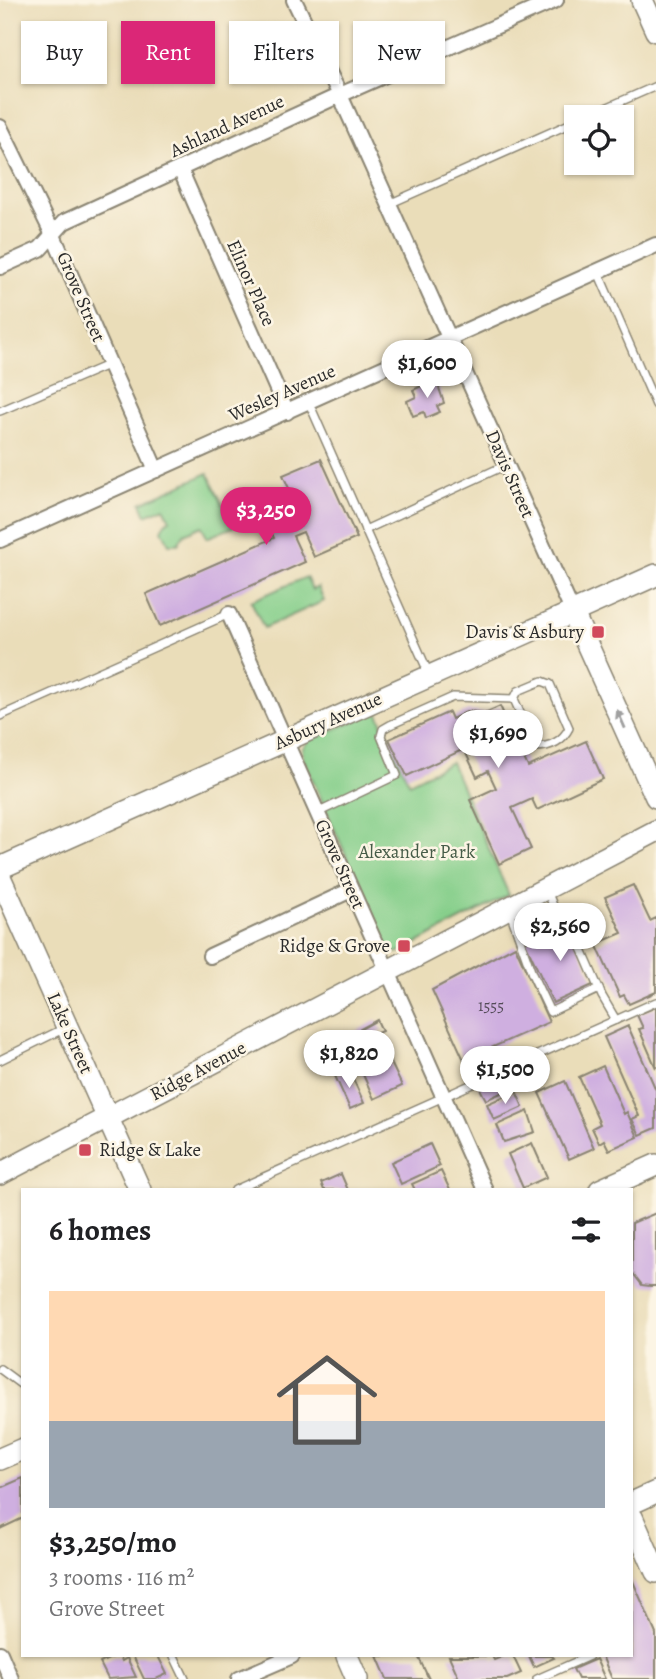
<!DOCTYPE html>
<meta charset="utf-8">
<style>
:root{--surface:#fff;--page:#f2f2f2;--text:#202124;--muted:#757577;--line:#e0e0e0;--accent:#db2777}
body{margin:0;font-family:Alegreya,serif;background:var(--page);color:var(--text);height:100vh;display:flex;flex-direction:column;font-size:26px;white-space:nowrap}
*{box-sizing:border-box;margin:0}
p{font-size:23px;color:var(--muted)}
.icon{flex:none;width:38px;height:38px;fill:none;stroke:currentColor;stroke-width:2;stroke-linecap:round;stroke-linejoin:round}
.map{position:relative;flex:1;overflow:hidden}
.panel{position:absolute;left:21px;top:1188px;width:612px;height:469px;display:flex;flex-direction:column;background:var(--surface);border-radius:0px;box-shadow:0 2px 5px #0004}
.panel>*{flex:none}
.banner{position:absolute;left:21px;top:21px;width:614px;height:63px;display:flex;gap:14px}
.tools{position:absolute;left:564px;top:105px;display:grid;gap:14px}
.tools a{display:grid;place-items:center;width:70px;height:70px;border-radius:0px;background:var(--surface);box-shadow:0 2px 5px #0004;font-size:35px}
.price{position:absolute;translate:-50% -60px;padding:0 16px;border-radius:24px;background:#fff;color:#222;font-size:23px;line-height:46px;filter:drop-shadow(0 2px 4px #0008)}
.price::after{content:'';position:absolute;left:50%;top:42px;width:21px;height:16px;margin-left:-10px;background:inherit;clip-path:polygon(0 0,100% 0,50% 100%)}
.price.on{background:var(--accent);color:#fff}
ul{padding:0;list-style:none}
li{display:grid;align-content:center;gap:14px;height:371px;padding:0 28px}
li+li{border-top:2px solid var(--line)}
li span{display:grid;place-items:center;height:217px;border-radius:0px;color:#555}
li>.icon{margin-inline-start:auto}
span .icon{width:126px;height:126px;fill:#fffc;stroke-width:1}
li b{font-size:30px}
h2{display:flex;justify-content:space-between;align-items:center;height:84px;padding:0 28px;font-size:30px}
.chip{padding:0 24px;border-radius:0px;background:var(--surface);box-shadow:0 2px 5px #0004;font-size:24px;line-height:63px}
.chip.on{background:var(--accent);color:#fff}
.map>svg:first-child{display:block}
.green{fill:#86cf8b;stroke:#587d5b;stroke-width:2}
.building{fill:#cfafe0}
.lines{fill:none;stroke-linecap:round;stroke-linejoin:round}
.lane-casing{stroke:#8a8472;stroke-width:10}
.street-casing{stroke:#8a8472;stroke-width:18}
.secondary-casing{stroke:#8a8472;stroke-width:24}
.lane{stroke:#fff;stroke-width:7}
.street{stroke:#fff;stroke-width:14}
.secondary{stroke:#fff;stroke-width:21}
.oneway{fill:#a0a0a0}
.poi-dot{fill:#d1495b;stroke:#fcf5e5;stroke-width:2.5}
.labels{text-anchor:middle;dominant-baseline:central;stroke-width:5;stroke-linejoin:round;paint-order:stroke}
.number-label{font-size:16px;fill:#544c58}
.street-label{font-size:19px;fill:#2b2b2b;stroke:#fcf5e5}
.poi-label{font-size:19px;fill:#2b2b2b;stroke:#fcf5e5;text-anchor:end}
.park-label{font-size:19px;fill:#465c48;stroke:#fcf5e5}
</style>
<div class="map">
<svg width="656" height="1679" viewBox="0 0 656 1679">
<rect width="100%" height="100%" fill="#fcf5e5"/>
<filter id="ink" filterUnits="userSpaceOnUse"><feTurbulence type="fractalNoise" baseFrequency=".0143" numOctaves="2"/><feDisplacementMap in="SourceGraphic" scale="14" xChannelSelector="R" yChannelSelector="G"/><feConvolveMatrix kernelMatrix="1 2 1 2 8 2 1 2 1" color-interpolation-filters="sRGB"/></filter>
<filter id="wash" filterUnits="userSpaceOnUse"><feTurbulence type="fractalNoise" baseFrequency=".00686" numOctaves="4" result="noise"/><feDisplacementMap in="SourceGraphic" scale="28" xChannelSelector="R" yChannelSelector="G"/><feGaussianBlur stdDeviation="1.57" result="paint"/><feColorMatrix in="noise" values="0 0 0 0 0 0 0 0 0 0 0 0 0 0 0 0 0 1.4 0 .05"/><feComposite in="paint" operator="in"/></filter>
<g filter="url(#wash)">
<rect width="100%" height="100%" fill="#eaddb9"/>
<g class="green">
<path d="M208,473L233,527L207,538L202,526L184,534L178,544H169L162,530L166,522L170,520L164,507L146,515L141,503Z"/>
<path d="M306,577L312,590L318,587L324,601L264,628L251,601Z"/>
<path d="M377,711L409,783L451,762L509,895L398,953L391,951L383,939L303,758L302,749L309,740Z"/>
</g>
<g id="blocks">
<g class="building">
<path d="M436,379L444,403L437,406L440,412L426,418L424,412L413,416L407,401L416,397L413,390Z"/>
<path d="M321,459L357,538L314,557L303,532L293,536L305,562L160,626L146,594L274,538L264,515L295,502L283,475Z"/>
<path d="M500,706L528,767L586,741L603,779L537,810L532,799L512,808L531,849L499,864L470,800L496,788L488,771L477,777L464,749L407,776L389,739L449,712L452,719L468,711L485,713Z"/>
<path d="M633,885L650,921L656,918V992L629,1004L624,995L620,997L596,944L622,933L605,897Z"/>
<path d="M568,923L595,984L553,1003L525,942Z"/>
<path d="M515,946L549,1022L464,1060L432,990Z"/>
<path d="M656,1007V1068L639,1029L643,1028L637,1015Z"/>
<path d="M377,1020L382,1031L377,1033L402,1086L374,1099L346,1037Z"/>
<path d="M628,1026L656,1090V1128L640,1135L632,1119L639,1116L604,1037Z"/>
<path d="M603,1066L624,1114L627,1112L638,1137L609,1150L604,1140L599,1143L592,1128L600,1124L579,1077Z"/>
<path d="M349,1070L364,1103L350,1109L335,1076Z"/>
<path d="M506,1072L514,1087L486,1100L478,1085Z"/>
<path d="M565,1081L594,1148L569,1159L539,1093Z"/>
<path d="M516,1091L523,1107L494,1120L487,1104Z"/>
<path d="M528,1111L535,1132L504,1142L497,1125Z"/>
<path d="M532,1143L547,1177L523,1188L508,1154Z"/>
<path d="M430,1144L440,1166L401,1184L391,1162Z"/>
<path d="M441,1171L450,1190H415L412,1184Z"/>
<path d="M341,1174L348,1190H324L321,1183Z"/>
<path d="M656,1213V1286H650L642,1285L632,1272V1223Z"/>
<path d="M23,1478V1518L0,1529V1488Z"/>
<path d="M632,1579L656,1634V1679H612L602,1656H632Z"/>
<path d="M115,1656H120L122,1661L127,1658L136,1677L108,1679L100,1663Z"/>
<path d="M133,1656H158L167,1674L156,1679H144Z"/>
<path d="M377,1656H418L429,1679H387Z"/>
<path d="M449,1656H492L494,1660L504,1656H513L521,1673L507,1679H451L458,1676Z"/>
<path d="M529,1656H552L554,1658L534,1667Z"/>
<path d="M596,1659L605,1679H578L573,1669Z"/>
</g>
</g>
</g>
<g filter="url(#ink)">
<use href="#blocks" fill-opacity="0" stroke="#8a8472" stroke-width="2"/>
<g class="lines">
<defs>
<g id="lane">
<path d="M585,117L656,86"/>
<path d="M389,204L576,121"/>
<path d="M598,272L656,405"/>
<path d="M309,403L429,674"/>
<path d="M0,411L110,364"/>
<path d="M365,530L506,465"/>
<path d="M542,681L550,684L569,728C562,742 549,747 535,747L514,699L518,691Z"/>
<path d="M0,716L229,614"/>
<path d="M317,813L397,775L381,736L383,729L390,725L453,697L514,699"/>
<path d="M547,891L557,915L568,918L602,996L616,1020"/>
<path d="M509,909L532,974L550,1012L599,989"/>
<path d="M518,934L557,915"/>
<path d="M0,1060L65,1028"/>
<path d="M235,1190L656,1002"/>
<path d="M0,1369L23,1386"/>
<path d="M174,1656L185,1679"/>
<path d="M537,1679L589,1656"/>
</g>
<g id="street">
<path d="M294,0L340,95L573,613"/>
<path d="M0,127L53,235L156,470"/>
<path d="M180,169L287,412"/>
<path d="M0,267L40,249L64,222L340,95L556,0"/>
<path d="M0,540L656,245"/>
<path d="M229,614L485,1190"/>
<path d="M210,956L351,890"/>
<path d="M0,1653L11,1679"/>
<path d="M239,1679L292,1656"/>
</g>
<g id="secondary">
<path d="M642,0L656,31"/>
<path d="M573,613L656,797"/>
<path d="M0,868L656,575"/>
<path d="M0,877L140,1190"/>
<path d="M0,1174L656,831"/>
<path d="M600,1190L656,1165"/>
<path d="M0,1459L23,1449"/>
<path d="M632,1503L656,1492"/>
<path d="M632,1517L656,1572"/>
<path d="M347,1656L357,1679"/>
</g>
</defs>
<use href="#lane" class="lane-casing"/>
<use href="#street" class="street-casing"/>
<use href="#secondary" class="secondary-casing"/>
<use href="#lane" class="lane"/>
<use href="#street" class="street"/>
<use href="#secondary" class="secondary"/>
</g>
<defs><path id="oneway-solid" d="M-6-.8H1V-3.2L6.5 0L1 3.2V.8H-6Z" transform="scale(1.75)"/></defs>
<use class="oneway" href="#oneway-solid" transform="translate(621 719) rotate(-114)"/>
</g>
<g class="poi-dot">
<rect x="591" y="625" width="14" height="14" rx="3.5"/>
<rect x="397" y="939" width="14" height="14" rx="3.5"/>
<rect x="78" y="1143" width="14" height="14" rx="3.5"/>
</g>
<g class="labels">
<g class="number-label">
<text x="491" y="1006">1555</text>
</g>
<g class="street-label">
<text transform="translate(227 126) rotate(-25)">Ashland Avenue</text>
<text transform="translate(251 283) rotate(66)">Elinor Place</text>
<text transform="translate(81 297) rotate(67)">Grove Street</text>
<text transform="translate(282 393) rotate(-24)">Wesley Avenue</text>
<text transform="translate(510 474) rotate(66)">Davis Street</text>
<text transform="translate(328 721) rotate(-24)">Asbury Avenue</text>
<text transform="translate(340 864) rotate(66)">Grove Street</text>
<text transform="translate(70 1033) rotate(66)">Lake Street</text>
<text transform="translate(198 1071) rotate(-28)">Ridge Avenue</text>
</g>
<g class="poi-label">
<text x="584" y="632">Davis &amp; Asbury</text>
<text x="390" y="946">Ridge &amp; Grove</text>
<text x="99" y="1150" text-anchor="start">Ridge &amp; Lake</text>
</g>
<g class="park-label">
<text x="417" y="852">Alexander Park</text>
</g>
</g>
</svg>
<div class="tools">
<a><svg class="icon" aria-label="locate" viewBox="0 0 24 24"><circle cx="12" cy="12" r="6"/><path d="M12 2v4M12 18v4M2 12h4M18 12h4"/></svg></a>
</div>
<b class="price" style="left:427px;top:400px">$1,600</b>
<b class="price on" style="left:266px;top:547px">$3,250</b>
<b class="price" style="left:498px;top:770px">$1,690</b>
<b class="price" style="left:560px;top:963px">$2,560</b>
<b class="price" style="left:349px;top:1090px">$1,820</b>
<b class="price" style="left:505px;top:1106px">$1,500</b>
<div class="banner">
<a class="chip">Buy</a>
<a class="chip on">Rent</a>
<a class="chip">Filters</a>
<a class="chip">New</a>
</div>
<section class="panel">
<h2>6 homes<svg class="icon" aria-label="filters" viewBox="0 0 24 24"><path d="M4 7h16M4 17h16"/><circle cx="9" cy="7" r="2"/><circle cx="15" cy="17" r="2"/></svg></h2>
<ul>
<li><span style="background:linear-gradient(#ffd9b3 60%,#9aa5b1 0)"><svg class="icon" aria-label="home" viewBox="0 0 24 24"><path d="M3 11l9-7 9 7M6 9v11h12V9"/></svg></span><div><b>$3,250/mo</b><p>3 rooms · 116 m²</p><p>Grove Street</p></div></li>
</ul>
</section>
</div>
